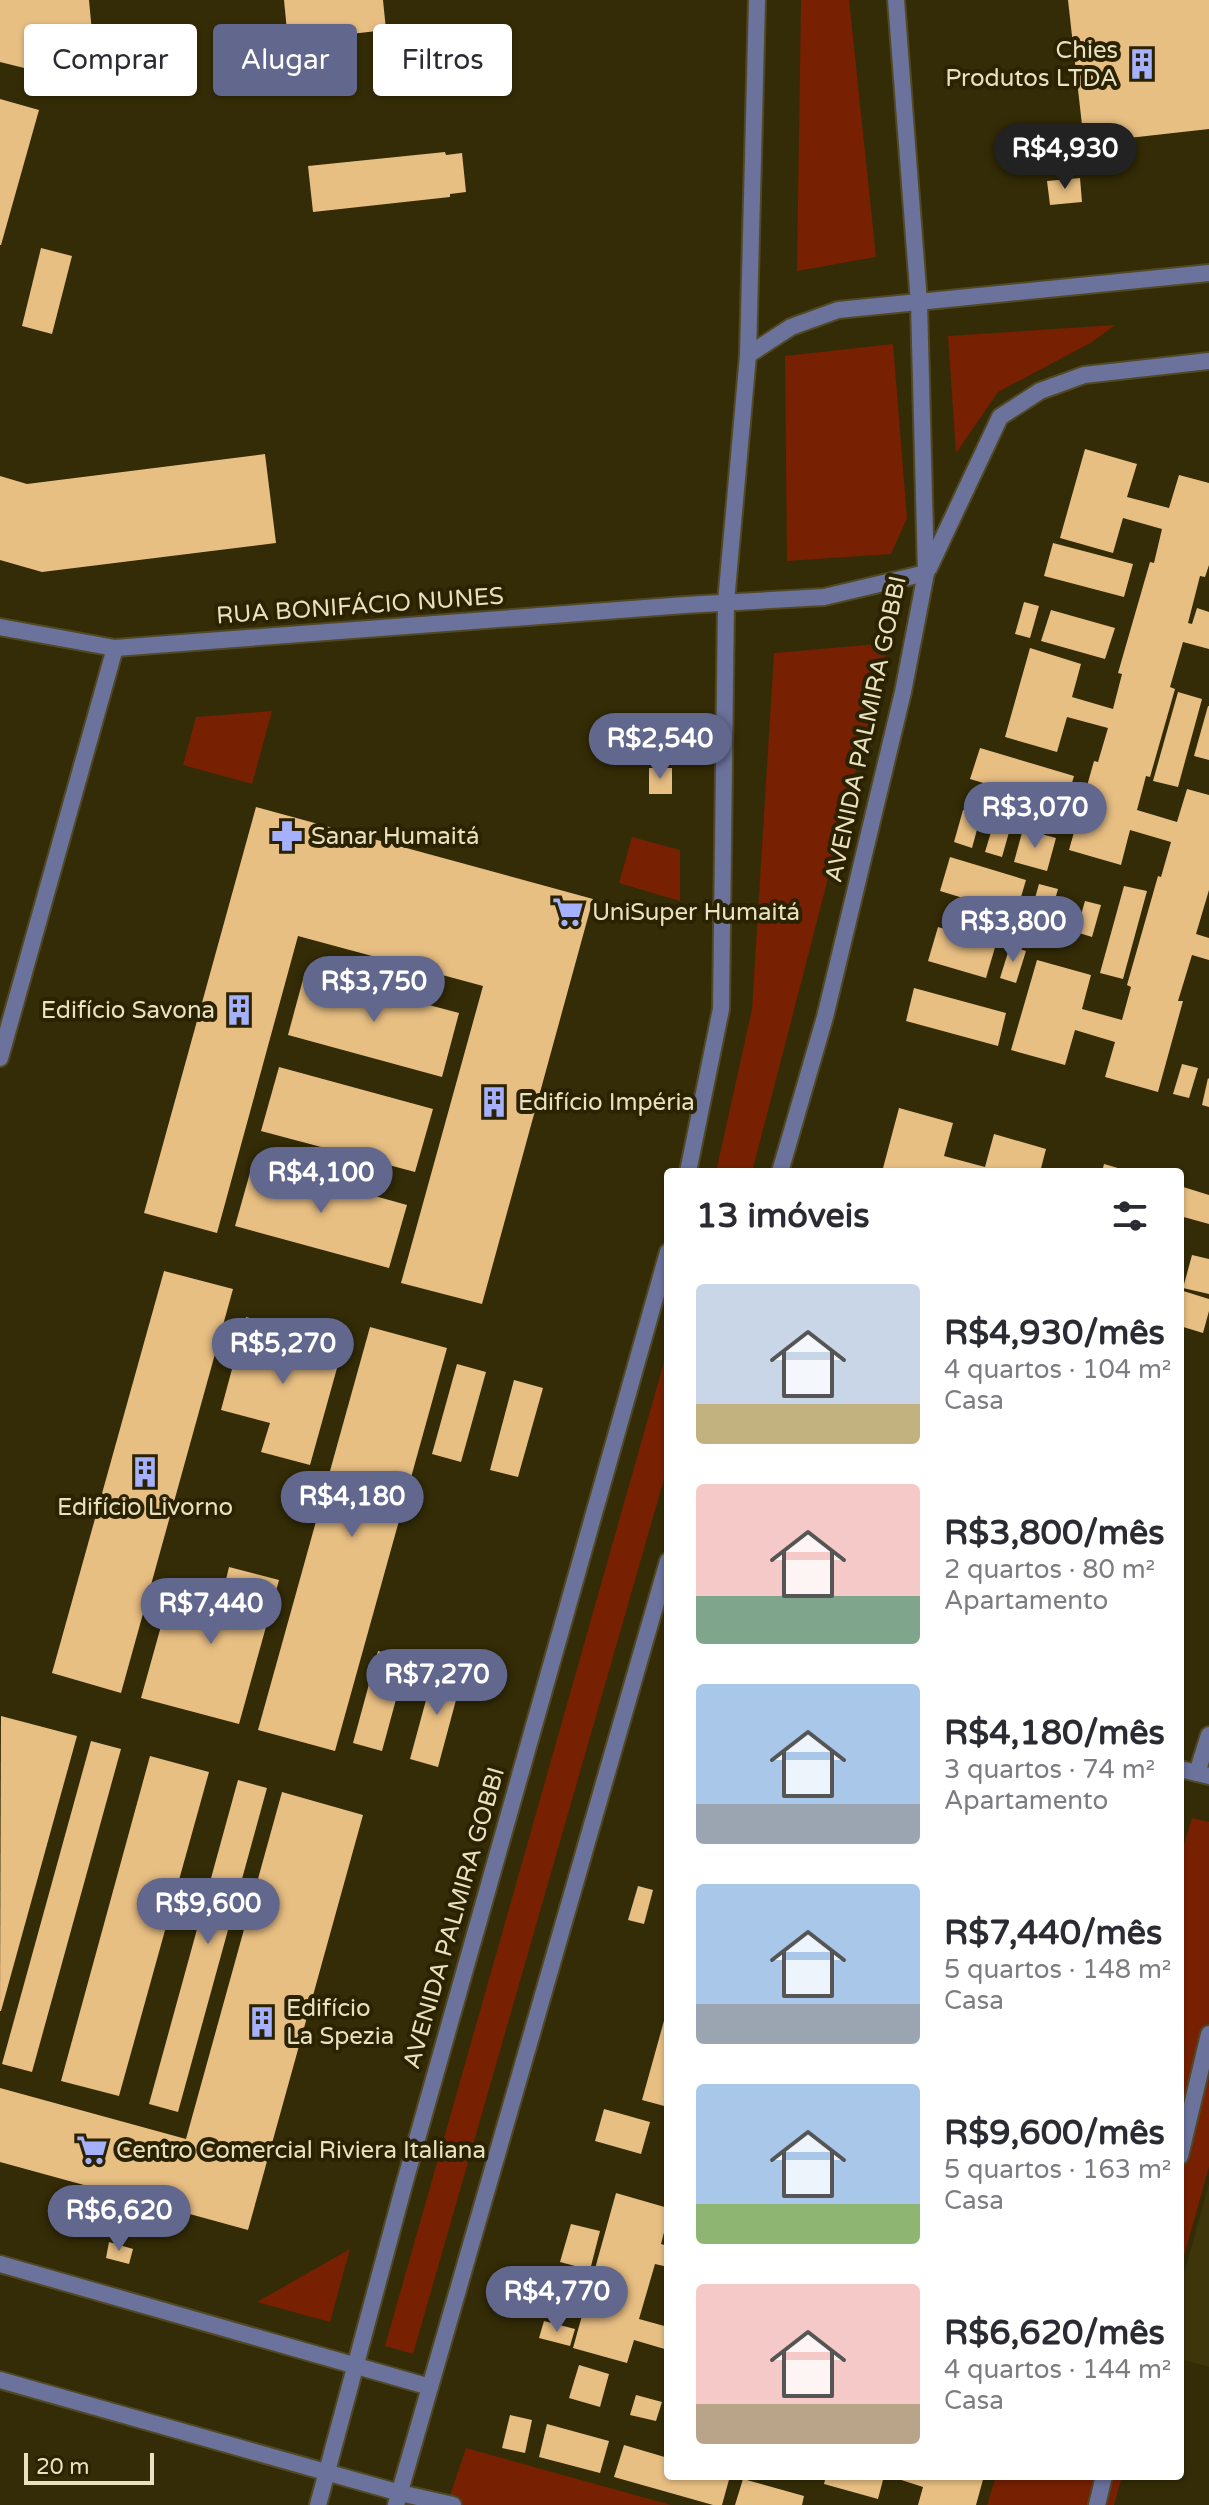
<!DOCTYPE html>
<html lang="pt">
<meta charset="utf-8">
<style>
:root{--surface:#fff;--page:#f7f7f7;--text:#2b2b33;--muted:#7c7c81;--accent:#62678d}
body{margin:0;font-family:"Varela Round",sans-serif;background:var(--page);color:var(--text);height:100vh;display:flex;flex-direction:column;font-size:30px;white-space:nowrap}
*{box-sizing:border-box;margin:0}
p{font-size:26px;color:var(--muted)}
.icon{flex:none;width:44px;height:44px;fill:none;stroke:currentColor;stroke-width:2;stroke-linecap:round;stroke-linejoin:round}
.map{position:relative;flex:1;overflow:hidden}
.details{position:absolute;left:664px;top:1168px;width:520px;height:1312px;display:flex;flex-direction:column;background:var(--surface);border-radius:8px;box-shadow:0 2px 6px #0004}
.details>*{flex:none}
.hud{position:absolute;left:24px;top:24px;width:520px;height:72px;display:flex;gap:16px}
.scale{position:absolute;left:24px;bottom:20px;width:130px;box-sizing:border-box;padding-left:8px;border:4px solid #e9e1c0;border-top:0;font-size:22px;line-height:28px;white-space:nowrap;color:#e9e1c0;-webkit-text-stroke:6px #2a2200;paint-order:stroke}
.price{position:absolute;translate:-50% -68px;padding:0 18px;border-radius:28px;background:var(--accent);color:#fff;font-size:26px;line-height:52px;filter:drop-shadow(0 2px 4px #0008)}
.price::after{content:'';position:absolute;left:50%;top:48px;width:24px;height:18px;margin-left:-12px;background:inherit;clip-path:polygon(0 0,100% 0,50% 100%)}
.price.current{background:#222;color:#fff}
ul{padding:0;list-style:none}
li{display:flex;align-items:center;gap:24px;height:200px;padding:0 32px}
li span{display:grid;place-items:center;flex:none;width:224px;height:160px;border-radius:8px;color:#555}
li>.icon{margin-inline-start:auto}
span .icon{width:96px;height:96px;fill:#fffc;stroke-width:1}
li b{font-size:34px}
h2{display:flex;justify-content:space-between;align-items:center;height:96px;padding:0 32px;font-size:34px}
.pill{padding:0 28px;border-radius:8px;background:var(--surface);box-shadow:0 2px 6px #0004;font-size:28px;line-height:72px}
.pill.current{background:var(--accent);color:#fff}
.map>svg:first-child{display:block}
.built{fill:#3e350a}
.green{fill:#772002}
.building{fill:#e8bf83}
.lines{fill:none;stroke-linecap:round;stroke-linejoin:round}
.service-casing{stroke:#514924;stroke-width:20}
.pedestrian-casing{stroke:#514924;stroke-width:20}
.minor-casing{stroke:#514924;stroke-width:20}
.tertiary-casing{stroke:#514924;stroke-width:20}
.service{stroke:#6b729c;stroke-width:16}
.pedestrian{stroke:#6b729c;stroke-width:16}
.minor{stroke:#6b729c;stroke-width:16}
.tertiary{stroke:#6b729c;stroke-width:16}
.labels{text-anchor:middle;dominant-baseline:central;stroke-width:8;stroke-linejoin:round;paint-order:stroke}
.poi-label{font-size:24px;fill:#e9e1c0;stroke:#2a2200;text-anchor:start}
.street-label{font-size:24px;fill:#e9e1c0;stroke:#2a2200}
</style>
<div class="map">
<svg width="1209" height="2505" viewBox="0 0 1209 2505">
<rect width="100%" height="100%" fill="#342c06"/>
<path class="built" d="M1209,2184V2367L1180,2359V2288Z"/>
<g class="green">
<path d="M801,0H849L876,257L797,271Z"/>
<path d="M1115,325L1092,342L998,392L956,453L948,336Z"/>
<path d="M893,344L907,518L891,554L787,561L785,356Z"/>
<path d="M889,643L752,1172H716L752,1009L774,653Z"/>
<path d="M272,711L252,784L183,765L196,717Z"/>
<path d="M632,837L680,850V901L619,883Z"/>
<path d="M668,1348V1465L413,2354L385,2346Z"/>
<path d="M1192,1818L1209,1822V2167L1180,2270V1857Z"/>
<path d="M350,2249L330,2322L257,2302Z"/>
<path d="M466,2448L671,2505H447Z"/>
<path d="M996,2476H1122L1114,2505H987Z"/>
</g>
<g class="building">
<path d="M0,0H89L97,86L0,62Z"/>
<path d="M284,0H383L386,30L288,41Z"/>
<path d="M1068,0H1209V129L1084,143Z"/>
<path d="M0,99L39,110L1,245H0Z"/>
<path d="M445,152L446,155L462,153L466,192L450,194V197L313,212L308,166Z"/>
<path d="M1080,178L1082,202L1050,205L1047,181Z"/>
<path d="M41,248L72,256L52,334L22,326Z"/>
<path d="M1085,449L1137,464L1127,497L1169,508L1179,475L1209,483V565L1205,577L1200,576L1188,623L1192,624L1197,608L1209,612V649L1183,642L1170,687L1175,689L1150,777L1146,776L1137,810L1177,822L1187,789L1209,795V890L1196,934L1209,938V960L1192,955L1178,1001H1183L1158,1092L1105,1077L1115,1042L1075,1030L1065,1065L1011,1050L1037,960L1091,975L1082,1009L1122,1020L1131,987L1127,985L1158,876L1161,877L1171,842L1130,830L1121,865L1069,850L1094,761L1098,762L1108,728L1067,717L1057,752L1005,737L1030,648L1081,664L1072,697L1113,709L1122,674L1118,673L1150,562L1154,563L1162,529L1123,518L1113,553L1060,538Z"/>
<path d="M265,454L276,543L42,572L0,560V476L27,484Z"/>
<path d="M1053,543L1133,564L1124,597L1044,576Z"/>
<path d="M1024,602L1039,606L1030,638L1015,634Z"/>
<path d="M1051,610L1115,628L1105,659L1041,641Z"/>
<path d="M1178,692L1202,699L1178,787L1153,781Z"/>
<path d="M1208,706H1209V760L1194,756Z"/>
<path d="M980,748L1074,776L1065,807L970,779Z"/>
<rect x="649" y="768" width="23" height="26"/>
<path d="M256,807L593,899L482,1304L401,1283L483,986L298,936L217,1233L144,1213Z"/>
<path d="M963,810L981,815L972,848L954,842Z"/>
<path d="M995,819L1011,825L1002,857L985,852Z"/>
<path d="M1023,829L1056,838L1047,871L1014,862Z"/>
<path d="M950,857L1026,880L1016,914L940,891Z"/>
<path d="M1039,884L1058,889L1048,924L1029,919Z"/>
<path d="M1124,886L1147,891L1123,979L1100,973Z"/>
<path d="M1085,901L1101,905L1092,937L1076,932Z"/>
<path d="M938,927L996,944L986,978L928,961Z"/>
<path d="M1010,946L1026,951L1016,983L1000,978Z"/>
<path d="M305,972L459,1013L442,1077L288,1035Z"/>
<path d="M914,988L1006,1013L998,1046L906,1021Z"/>
<path d="M1182,1064L1198,1068L1189,1098L1173,1094Z"/>
<path d="M279,1067L433,1109L415,1172L261,1131Z"/>
<path d="M1208,1078L1209,1079V1107L1202,1105Z"/>
<path d="M899,1108L953,1123L944,1156L985,1167L994,1134L1046,1149L1040,1172H882Z"/>
<path d="M253,1162L407,1205L389,1268L235,1226Z"/>
<path d="M1104,1164L1128,1171L1127,1172H1102Z"/>
<path d="M1180,1186L1209,1195V1224L1180,1216Z"/>
<path d="M1192,1255L1209,1259V1294L1183,1288Z"/>
<path d="M164,1271L233,1289L121,1693L52,1673Z"/>
<path d="M1180,1290L1209,1299V1311L1203,1333L1180,1326Z"/>
<path d="M246,1317L344,1343L310,1465L261,1452L270,1423L221,1410Z"/>
<path d="M370,1327L447,1348L335,1751L258,1730Z"/>
<path d="M457,1364L486,1372L461,1462L432,1454Z"/>
<path d="M514,1380L543,1388L518,1477L490,1470Z"/>
<path d="M229,1567L279,1580L239,1724L141,1698L173,1583L222,1596Z"/>
<path d="M378,1651L407,1659L382,1751L353,1743Z"/>
<path d="M435,1667L463,1674L438,1767L410,1759Z"/>
<path d="M1,1716L77,1736L1,2011H0Z"/>
<path d="M91,1741L121,1749L32,2072L2,2064Z"/>
<path d="M150,1756L209,1772L119,2096L61,2081Z"/>
<path d="M238,1780L267,1788L178,2112L149,2104Z"/>
<path d="M282,1792L363,1815L248,2230L0,2162V2088L186,2139Z"/>
<path d="M638,1886L653,1890L644,1924L628,1920Z"/>
<path d="M667,2010L668,2011V2107L642,2100Z"/>
<path d="M604,2109L650,2122L641,2154L595,2141Z"/>
<path d="M616,2193L668,2208V2217L661,2244L668,2246V2267L655,2264L639,2319L668,2327V2350L634,2340L627,2363L573,2348Z"/>
<path d="M571,2224L600,2231L590,2270L560,2262Z"/>
<path d="M109,2242L133,2249L129,2264L106,2258Z"/>
<path d="M558,2275L587,2283L578,2316L545,2307L554,2277L557,2278Z"/>
<path d="M544,2321L575,2329L570,2346L539,2338Z"/>
<path d="M579,2365L609,2374L600,2407L569,2398Z"/>
<path d="M636,2395L662,2402L656,2421L630,2415Z"/>
<path d="M510,2415L532,2420L525,2453L502,2448Z"/>
<path d="M547,2424L609,2441L600,2473L539,2457Z"/>
<path d="M624,2445L668,2458V2476H730L722,2505H713L614,2477Z"/>
<path d="M826,2476H884L878,2499L824,2484Z"/>
<path d="M889,2476H984L976,2505H918L923,2487Z"/>
<path d="M743,2479L804,2496L802,2505H735Z"/>
</g>
<g class="lines">
<defs>
<g id="service">
<path d="M1180,1769L1197,1773"/>
<path d="M1180,2156L1209,2034"/>
<path d="M1097,2505L1104,2476"/>
</g>
<path id="pedestrian" d="M400,2493L453,2505"/>
<g id="minor">
<path d="M0,1058L115,648"/>
<path d="M1209,1735L1197,1773L1209,1776"/>
</g>
<g id="tertiary">
<path d="M748,355L791,327L838,310L1209,273"/>
<path d="M929,568L1000,417L1040,391L1084,375L1209,361"/>
<path d="M0,627L115,648L685,605L824,597L926,573"/>
<path d="M688,1172L721,1009L726,602L748,355L757,0"/>
<path d="M780,1172L825,1017L903,692L926,573L919,303L896,0"/>
<path d="M0,2264L430,2387"/>
<path d="M0,2380L400,2493"/>
<path d="M318,2505L404,2185L668,1252"/>
<path d="M396,2505L668,1561"/>
</g>
</defs>
<use href="#service" class="service-casing"/>
<use href="#pedestrian" class="pedestrian-casing"/>
<use href="#minor" class="minor-casing"/>
<use href="#tertiary" class="tertiary-casing"/>
<use href="#service" class="service"/>
<use href="#pedestrian" class="pedestrian"/>
<use href="#minor" class="minor"/>
<use href="#tertiary" class="tertiary"/>
</g>
<defs>
<symbol id="building-bare" viewBox="-9 -9 18 18"><path d="M-4-6H4V6H1V3H-1V6H-4ZM-2.5-4.3h1.7v1.8h-1.7ZM.8-4.3h1.7v1.8H.8ZM-2.5-1h1.7V.8h-1.7ZM.8-1h1.7V.8H.8Z" fill="#a5b1fc" stroke="#2a2200" stroke-width="2.5" paint-order="stroke"/></symbol>
<symbol id="pharmacy-bare" viewBox="-9 -9 18 18"><path d="M-2-6h4v4h4v4h-4v4h-4v-4h-4v-4h4Z" fill="#a5b1fc" stroke="#2a2200" stroke-width="2.5" paint-order="stroke"/></symbol>
<symbol id="supermarket-bare" viewBox="-9 -9 18 18"><path d="M-6-5.5h2.5l.6 2H6L4.5 2H-2.5L-4.4-4H-6ZM-1.5 3.2a1.3 1.3 0 1 0 .1 0ZM3 3.2a1.3 1.3 0 1 0 .1 0Z" fill="#a5b1fc" stroke="#2a2200" stroke-width="2.5" paint-order="stroke"/></symbol>
</defs>
<g fill-rule="evenodd">
<use href="#building-bare" x="1120" y="42" width="44" height="44"/>
<use href="#pharmacy-bare" x="265" y="814" width="44" height="44"/>
<use href="#supermarket-bare" x="546" y="890" width="44" height="44"/>
<use href="#building-bare" x="217" y="988" width="44" height="44"/>
<use href="#building-bare" x="472" y="1080" width="44" height="44"/>
<use href="#building-bare" x="123" y="1450" width="44" height="44"/>
<use href="#building-bare" x="240" y="2000" width="44" height="44"/>
<use href="#supermarket-bare" x="70" y="2128" width="44" height="44"/>
</g>
<g class="labels">
<g class="poi-label">
<text x="1118" y="50" text-anchor="end">Chies<tspan x="1118" dy="28">Produtos LTDA</tspan></text>
<text x="311" y="836">Sanar Humaitá</text>
<text x="592" y="912">UniSuper Humaitá</text>
<text x="215" y="1010" text-anchor="end">Edifício Savona</text>
<text x="518" y="1102">Edifício Impéria</text>
<text x="145" y="1507" text-anchor="middle">Edifício Livorno</text>
<text x="286" y="2008">Edifício<tspan x="286" dy="28">La Spezia</tspan></text>
<text x="116" y="2150">Centro Comercial Riviera Italiana</text>
</g>
<g class="street-label">
<text transform="translate(360 606) rotate(-4)">RUA BONIFÁCIO NUNES</text>
<text transform="translate(866 729) rotate(-78)">AVENIDA PALMIRA GOBBI</text>
<text transform="translate(454 1918) rotate(-74)">AVENIDA PALMIRA GOBBI</text>
</g>
</g>
</svg>
<div class="scale">20 m</div>
<b class="price current" style="left:1065px;top:191px">R$4,930</b>
<b class="price" style="left:660px;top:781px">R$2,540</b>
<b class="price" style="left:1035px;top:850px">R$3,070</b>
<b class="price" style="left:1013px;top:964px">R$3,800</b>
<b class="price" style="left:374px;top:1024px">R$3,750</b>
<b class="price" style="left:321px;top:1215px">R$4,100</b>
<b class="price" style="left:283px;top:1386px">R$5,270</b>
<b class="price" style="left:352px;top:1539px">R$4,180</b>
<b class="price" style="left:211px;top:1646px">R$7,440</b>
<b class="price" style="left:437px;top:1717px">R$7,270</b>
<b class="price" style="left:208px;top:1946px">R$9,600</b>
<b class="price" style="left:119px;top:2253px">R$6,620</b>
<b class="price" style="left:557px;top:2334px">R$4,770</b>
<div class="hud">
<a class="pill">Comprar</a>
<a class="pill current">Alugar</a>
<a class="pill">Filtros</a>
</div>
<section class="details">
<h2>13 imóveis<svg class="icon" aria-label="filters" viewBox="0 0 24 24"><path d="M4 7h16M4 17h16"/><circle cx="9" cy="7" r="2"/><circle cx="15" cy="17" r="2"/></svg></h2>
<ul>
<li><span style="background:linear-gradient(#c9d6e8 75%,#c2b280 0)"><svg class="icon" aria-label="home" viewBox="0 0 24 24"><path d="M3 11l9-7 9 7M6 9v11h12V9"/></svg></span><div><b>R$4,930/mês</b><p>4 quartos · 104 m²</p><p>Casa</p></div></li>
<li><span style="background:linear-gradient(#f6c9c9 70%,#7fa58c 0)"><svg class="icon" aria-label="home" viewBox="0 0 24 24"><path d="M3 11l9-7 9 7M6 9v11h12V9"/></svg></span><div><b>R$3,800/mês</b><p>2 quartos · 80 m²</p><p>Apartamento</p></div></li>
<li><span style="background:linear-gradient(#a9c7e8 75%,#9aa5b1 0)"><svg class="icon" aria-label="home" viewBox="0 0 24 24"><path d="M3 11l9-7 9 7M6 9v11h12V9"/></svg></span><div><b>R$4,180/mês</b><p>3 quartos · 74 m²</p><p>Apartamento</p></div></li>
<li><span style="background:linear-gradient(#a9c7e8 75%,#9aa5b1 0)"><svg class="icon" aria-label="home" viewBox="0 0 24 24"><path d="M3 11l9-7 9 7M6 9v11h12V9"/></svg></span><div><b>R$7,440/mês</b><p>5 quartos · 148 m²</p><p>Casa</p></div></li>
<li><span style="background:linear-gradient(#a9c7e8 75%,#8fb573 0)"><svg class="icon" aria-label="home" viewBox="0 0 24 24"><path d="M3 11l9-7 9 7M6 9v11h12V9"/></svg></span><div><b>R$9,600/mês</b><p>5 quartos · 163 m²</p><p>Casa</p></div></li>
<li><span style="background:linear-gradient(#f6c9c9 75%,#b9a48a 0)"><svg class="icon" aria-label="home" viewBox="0 0 24 24"><path d="M3 11l9-7 9 7M6 9v11h12V9"/></svg></span><div><b>R$6,620/mês</b><p>4 quartos · 144 m²</p><p>Casa</p></div></li>
</ul>
</section>
</div>
